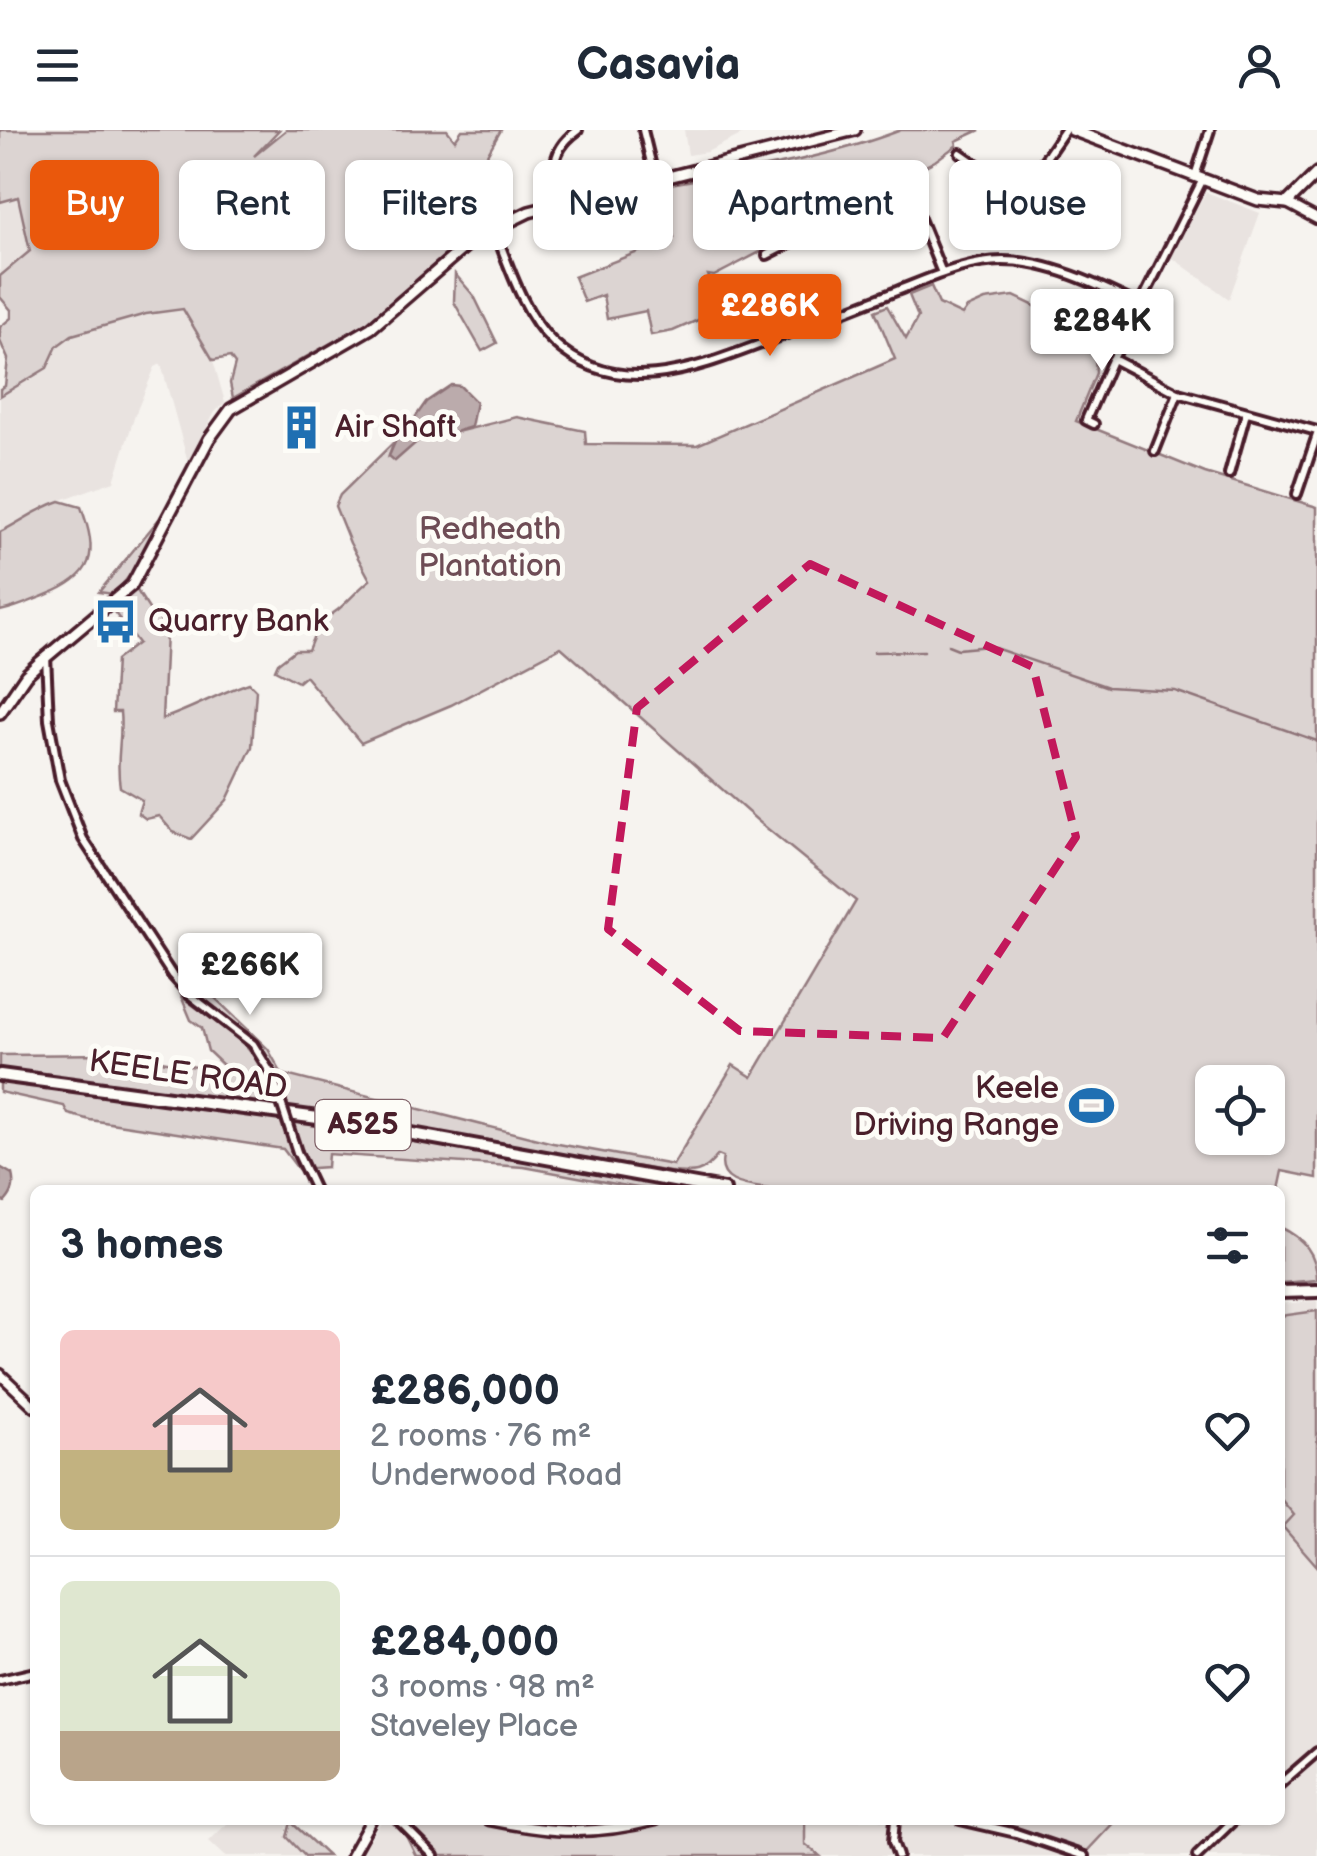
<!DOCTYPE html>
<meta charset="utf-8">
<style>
:root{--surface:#fff;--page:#f6f6f7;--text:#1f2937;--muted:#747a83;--line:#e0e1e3;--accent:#ea580c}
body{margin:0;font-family:"Balsamiq Sans",sans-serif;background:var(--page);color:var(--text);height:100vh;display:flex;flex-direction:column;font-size:38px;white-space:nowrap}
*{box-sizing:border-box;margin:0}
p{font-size:32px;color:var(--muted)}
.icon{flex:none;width:55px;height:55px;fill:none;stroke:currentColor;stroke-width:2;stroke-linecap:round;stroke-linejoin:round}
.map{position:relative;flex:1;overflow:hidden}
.sheet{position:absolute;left:30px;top:1055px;width:1255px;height:640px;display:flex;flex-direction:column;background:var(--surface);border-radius:15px;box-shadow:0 2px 8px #0004}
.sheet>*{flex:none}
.guide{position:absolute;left:30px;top:30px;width:1258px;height:90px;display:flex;gap:20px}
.buttons{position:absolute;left:1195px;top:935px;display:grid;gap:20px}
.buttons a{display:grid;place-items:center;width:90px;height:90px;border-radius:15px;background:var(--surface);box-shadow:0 2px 8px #0004;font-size:50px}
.price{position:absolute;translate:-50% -85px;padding:0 22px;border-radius:10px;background:#fff;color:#222;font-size:32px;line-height:65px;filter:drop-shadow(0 2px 5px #0008)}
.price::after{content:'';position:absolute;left:50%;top:60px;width:30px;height:22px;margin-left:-15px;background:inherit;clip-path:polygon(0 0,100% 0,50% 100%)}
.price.on{background:var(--accent);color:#fff}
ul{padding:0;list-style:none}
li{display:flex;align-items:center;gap:30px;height:250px;padding:0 30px}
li+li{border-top:2px solid var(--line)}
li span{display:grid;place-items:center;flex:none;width:280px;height:200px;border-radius:15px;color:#555}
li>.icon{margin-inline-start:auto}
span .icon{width:120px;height:120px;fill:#fffc;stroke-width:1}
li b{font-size:42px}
h2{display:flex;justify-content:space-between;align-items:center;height:120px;padding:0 30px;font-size:42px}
.pill{padding:0 35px;border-radius:15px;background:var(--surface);box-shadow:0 2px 8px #0004;font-size:35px;line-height:90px}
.pill.on{background:var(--accent);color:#fff}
header{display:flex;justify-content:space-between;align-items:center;height:130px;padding:0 30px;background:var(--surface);font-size:45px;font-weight:700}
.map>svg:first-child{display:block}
.built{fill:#e9e3e0}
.green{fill:#dcd4d2;stroke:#937a7e;stroke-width:2.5;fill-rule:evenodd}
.water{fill:#bbabac;stroke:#8e7378;stroke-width:2.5}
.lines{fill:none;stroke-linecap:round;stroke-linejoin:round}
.stream{stroke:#8e7378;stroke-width:2.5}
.minor-casing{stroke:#4a1f2b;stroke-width:14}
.tertiary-casing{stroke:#4a1f2b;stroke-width:15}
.secondary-casing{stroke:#4a1f2b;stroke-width:16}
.primary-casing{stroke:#4a1f2b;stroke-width:18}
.minor{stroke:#fdfcf7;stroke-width:6}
.tertiary{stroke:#fdfcf7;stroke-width:8}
.secondary{stroke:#fdfcf7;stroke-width:9}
.primary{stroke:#fdfcf7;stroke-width:10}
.minor-bridge-casing{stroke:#4a1f2b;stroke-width:14;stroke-linecap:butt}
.minor-bridge{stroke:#fdfcf7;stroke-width:6}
.marked{fill:none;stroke:#c2185b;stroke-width:8;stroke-dasharray:20 12;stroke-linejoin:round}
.labels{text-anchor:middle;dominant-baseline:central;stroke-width:10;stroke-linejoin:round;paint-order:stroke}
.shield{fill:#fdfcf7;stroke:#806168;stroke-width:2.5}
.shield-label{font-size:30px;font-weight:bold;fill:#4a1f2b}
.poi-label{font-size:32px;fill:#4a1f2b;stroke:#fdfcf7;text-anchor:start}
.park-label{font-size:32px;fill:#6e4c55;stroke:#fdfcf7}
.street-label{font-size:32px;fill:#4a1f2b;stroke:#fdfcf7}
</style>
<header><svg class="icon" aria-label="menu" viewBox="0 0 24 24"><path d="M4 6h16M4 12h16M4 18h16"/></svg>Casavia<svg class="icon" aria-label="person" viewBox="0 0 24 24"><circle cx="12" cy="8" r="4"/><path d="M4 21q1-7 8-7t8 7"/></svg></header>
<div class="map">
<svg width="1317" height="1726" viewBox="0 0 1317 1726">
<rect width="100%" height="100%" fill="#f6f3ef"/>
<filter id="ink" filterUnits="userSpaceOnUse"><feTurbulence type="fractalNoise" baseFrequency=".01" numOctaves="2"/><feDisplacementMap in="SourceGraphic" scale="20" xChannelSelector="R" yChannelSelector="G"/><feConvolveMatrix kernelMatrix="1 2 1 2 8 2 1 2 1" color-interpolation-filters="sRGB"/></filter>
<g filter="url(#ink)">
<g class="built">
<path d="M684,0H751L707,22L688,25Z"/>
<path d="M1206,62L1260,83L1229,169L1170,126Z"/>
<path d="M18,66L30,122L0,146V72Z"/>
<path d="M183,179L213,230L225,272L215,282L188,332L161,234L155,237L135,285L114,351L39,378L20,393L0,402V266L47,238L57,216L72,205L146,184Z"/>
<path d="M1317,1171V1726H359L382,1690H459L531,1706L675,1690H1280V1174Z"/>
<path d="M231,1690H289L286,1704L289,1710L305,1726H225L209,1711Z"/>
</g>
<g class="green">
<path d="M0,0H279L254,26L286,0H447L455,10L462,0H501L480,37L486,46L460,106L445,125L368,192L233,268L230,253L235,234L230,227L213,230L183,179L146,184L72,205L57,216L47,238L0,266V259L5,256L8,229L0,211V197L11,188V180L0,167V146L30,121L18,67L0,72Z"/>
<path d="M901,0H980L956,11L957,15L935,31L714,146L708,145L721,180L673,201L651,205L646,181L607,189L603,165L584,172L574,147L674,108L658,56C739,42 823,30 901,0Z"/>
<path d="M455,144L474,166L497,213L482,221L454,172Z"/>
<path d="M931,156L939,174L962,185L967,178L985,170L1014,166L1081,198L1094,216L1096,243L1076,291L1205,343L1317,377V1048L1282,1041L1278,1060H774C753,1056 716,1056 723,1027L718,1025C703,1045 694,1044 670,1042L301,980L0,940V925L121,924L213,940L226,938L208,921L202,898L191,890L181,866C213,892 248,907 266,946L275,944L249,904L186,857L189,846L181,840L183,837L268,919L282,944L553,1013L673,1035L733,935L752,947L856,771L758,691L561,517L451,575L361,613L305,546L298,552L275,540L278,533L295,520H308L320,491C342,481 352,464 370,450L350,413L335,376L340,365L394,312L389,326L440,297L449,304L517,287L585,301L586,314L697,315L895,229L875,181L887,176L906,209L918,187L909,165ZM1212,952H1268V1008H1212Z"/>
<path d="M60,371L81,377C99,425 94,446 46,465C31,471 16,478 0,481V402C21,392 38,378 60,371Z"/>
<path d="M159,389C146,417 136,443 113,464L99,462Z"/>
<path d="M136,459L154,487L158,485L166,503L162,589C192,579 219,563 249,553L256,560L252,617L227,670L191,709L173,702L159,686L146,689L138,683L142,670L120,657C115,628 123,610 120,582H113L116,530L138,513L111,478Z"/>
<path d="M0,949L370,1000L702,1060H648L524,1037L328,1024L327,1037L298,1039L283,1019L90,990L68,984L64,976L0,962Z"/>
<path d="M1280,1097C1303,1108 1317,1123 1317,1150L1282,1153L1280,1157Z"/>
<path d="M1317,1181V1436L1283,1397L1294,1385L1280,1368V1186Z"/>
<path d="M398,1690H489L513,1695L611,1701L612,1692L523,1690H805V1714L820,1726H416Z"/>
<path d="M975,1690H1116L1086,1722Z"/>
<path d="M291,1692L328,1726H305L287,1707Z"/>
</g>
<g class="water">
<path d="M451,255L460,256L476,272L471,297L448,304L439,297L428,302L395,331L389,326L405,289L412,292L426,272Z"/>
<path d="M0,1037L12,1044C15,1056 13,1063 5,1072L0,1071Z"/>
</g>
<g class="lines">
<g class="stream">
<path d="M948,515L958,519L989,516L1108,557L1175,561L1317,611"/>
<path d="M874,522L924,521"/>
</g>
<defs>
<g id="minor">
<path d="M643,0L655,49"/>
<path d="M960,23L1068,97L1088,105"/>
<path d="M554,41C555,22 563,11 578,0"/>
<path d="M1195,46L1210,0"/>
<path d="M1202,51L1113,229L1178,263L1317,301"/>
<path d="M1021,64L1065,0"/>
<path d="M494,98C508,134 524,185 553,212C619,273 702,236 774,209C814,193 854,178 894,162C928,149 965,131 1003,131C1049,131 1098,155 1139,175"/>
<path d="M767,125L871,72L892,65L903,68L916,79L942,143"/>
<path d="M1094,294L1086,290L1112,230"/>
<path d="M1155,321L1178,263"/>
<path d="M1229,344L1246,283"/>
<path d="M1297,364L1317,305"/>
<path d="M46,526L49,590L60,650L83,709L172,845L190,865L253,914L272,945"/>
<path d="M297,1022L315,1060"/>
<path d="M0,1550L35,1542"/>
<path d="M1280,1654L1317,1622"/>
<path d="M398,1690L434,1726"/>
<path d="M895,1690L893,1712L898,1726"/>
<path d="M960,1690L1016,1703L1084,1726"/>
<path d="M1197,1726L1234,1690"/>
</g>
<g id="tertiary">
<path d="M1287,73L1317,89"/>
<path d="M0,1244L35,1277"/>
<path d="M489,1690C552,1703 593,1706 656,1690"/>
<path d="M351,1726L371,1690"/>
</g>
<g id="secondary">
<path d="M1072,0L1258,70L1287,73L1317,43"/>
<path d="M0,583L26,545L39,533L132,455L209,309L231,279L371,198L475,108L529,82L855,0"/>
</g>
<g id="primary">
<path d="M0,945L340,991L724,1060"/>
<path d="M1280,1162L1317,1161"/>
</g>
</defs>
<use href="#minor" class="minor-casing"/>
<use href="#tertiary" class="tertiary-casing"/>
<use href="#secondary" class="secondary-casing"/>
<use href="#primary" class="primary-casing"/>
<use href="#minor" class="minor"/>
<use href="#tertiary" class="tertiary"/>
<use href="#secondary" class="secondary"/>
<use href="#primary" class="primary"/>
<defs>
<path id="minor-bridge" d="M272,945L297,1022"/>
</defs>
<use href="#minor-bridge" class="minor-bridge-casing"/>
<use href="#minor-bridge" class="minor-bridge"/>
</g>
</g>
<path class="marked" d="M810,434L1033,537L1076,707L943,908L740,901L608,799L637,578Z"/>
<defs>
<symbol id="building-bare" viewBox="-9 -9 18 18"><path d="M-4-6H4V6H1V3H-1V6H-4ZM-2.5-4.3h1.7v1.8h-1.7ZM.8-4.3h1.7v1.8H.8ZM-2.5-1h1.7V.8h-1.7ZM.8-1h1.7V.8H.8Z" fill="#1f6fb2" stroke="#fdfcf7" stroke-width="2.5" paint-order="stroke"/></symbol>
<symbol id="bus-bare" viewBox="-9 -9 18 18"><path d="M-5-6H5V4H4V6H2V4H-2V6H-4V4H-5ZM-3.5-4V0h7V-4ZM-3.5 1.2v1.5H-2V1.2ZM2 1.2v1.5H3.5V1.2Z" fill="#1f6fb2" stroke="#fdfcf7" stroke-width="2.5" paint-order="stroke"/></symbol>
<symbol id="stadium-bare" viewBox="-9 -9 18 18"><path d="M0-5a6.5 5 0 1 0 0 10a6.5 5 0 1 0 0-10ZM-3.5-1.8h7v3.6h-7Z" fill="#1f6fb2" stroke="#fdfcf7" stroke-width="2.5" paint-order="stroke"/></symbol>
</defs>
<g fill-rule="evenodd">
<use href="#building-bare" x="270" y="266" width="63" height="63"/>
<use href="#bus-bare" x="84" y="460" width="63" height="63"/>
<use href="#stadium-bare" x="1060" y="944" width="63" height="63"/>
</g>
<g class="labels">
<rect class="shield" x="315.5" y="970" width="95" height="50" rx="8"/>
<g class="shield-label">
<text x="363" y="995">A525</text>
</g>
<g class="poi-label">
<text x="335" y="297">Air Shaft</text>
<text x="148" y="491">Quarry Bank</text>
<text x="1059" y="958" text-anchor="end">Keele<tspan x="1059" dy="37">Driving Range</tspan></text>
</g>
<g class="park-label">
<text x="490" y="399">Redheath<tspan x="490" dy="37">Plantation</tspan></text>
</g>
<g class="street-label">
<text transform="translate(188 945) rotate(8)">KEELE ROAD</text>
</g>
</g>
</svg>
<div class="buttons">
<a><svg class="icon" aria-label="locate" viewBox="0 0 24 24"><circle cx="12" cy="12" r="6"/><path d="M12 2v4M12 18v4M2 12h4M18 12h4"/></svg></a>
</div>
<b class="price on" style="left:770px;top:229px">£286K</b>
<b class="price" style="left:1102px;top:244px">£284K</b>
<b class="price" style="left:250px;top:888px">£266K</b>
<div class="guide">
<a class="pill on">Buy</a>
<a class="pill">Rent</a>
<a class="pill">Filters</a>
<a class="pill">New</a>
<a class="pill">Apartment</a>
<a class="pill">House</a>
</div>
<section class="sheet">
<h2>3 homes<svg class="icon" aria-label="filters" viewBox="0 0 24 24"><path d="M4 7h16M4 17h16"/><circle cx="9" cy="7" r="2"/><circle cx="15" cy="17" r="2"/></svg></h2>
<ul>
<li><span style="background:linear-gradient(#f6c9c9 60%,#c2b280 0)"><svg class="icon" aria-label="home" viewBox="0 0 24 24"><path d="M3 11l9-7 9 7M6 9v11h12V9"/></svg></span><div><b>£286,000</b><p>2 rooms · 76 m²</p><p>Underwood Road</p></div><svg class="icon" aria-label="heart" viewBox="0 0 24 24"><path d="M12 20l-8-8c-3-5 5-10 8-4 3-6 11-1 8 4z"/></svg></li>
<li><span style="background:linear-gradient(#dfe7d0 75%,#b9a48a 0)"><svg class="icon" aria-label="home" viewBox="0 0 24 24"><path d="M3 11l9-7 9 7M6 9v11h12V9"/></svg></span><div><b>£284,000</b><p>3 rooms · 98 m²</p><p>Staveley Place</p></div><svg class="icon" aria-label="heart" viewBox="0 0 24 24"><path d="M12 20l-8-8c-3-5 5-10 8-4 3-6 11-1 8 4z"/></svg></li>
</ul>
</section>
</div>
